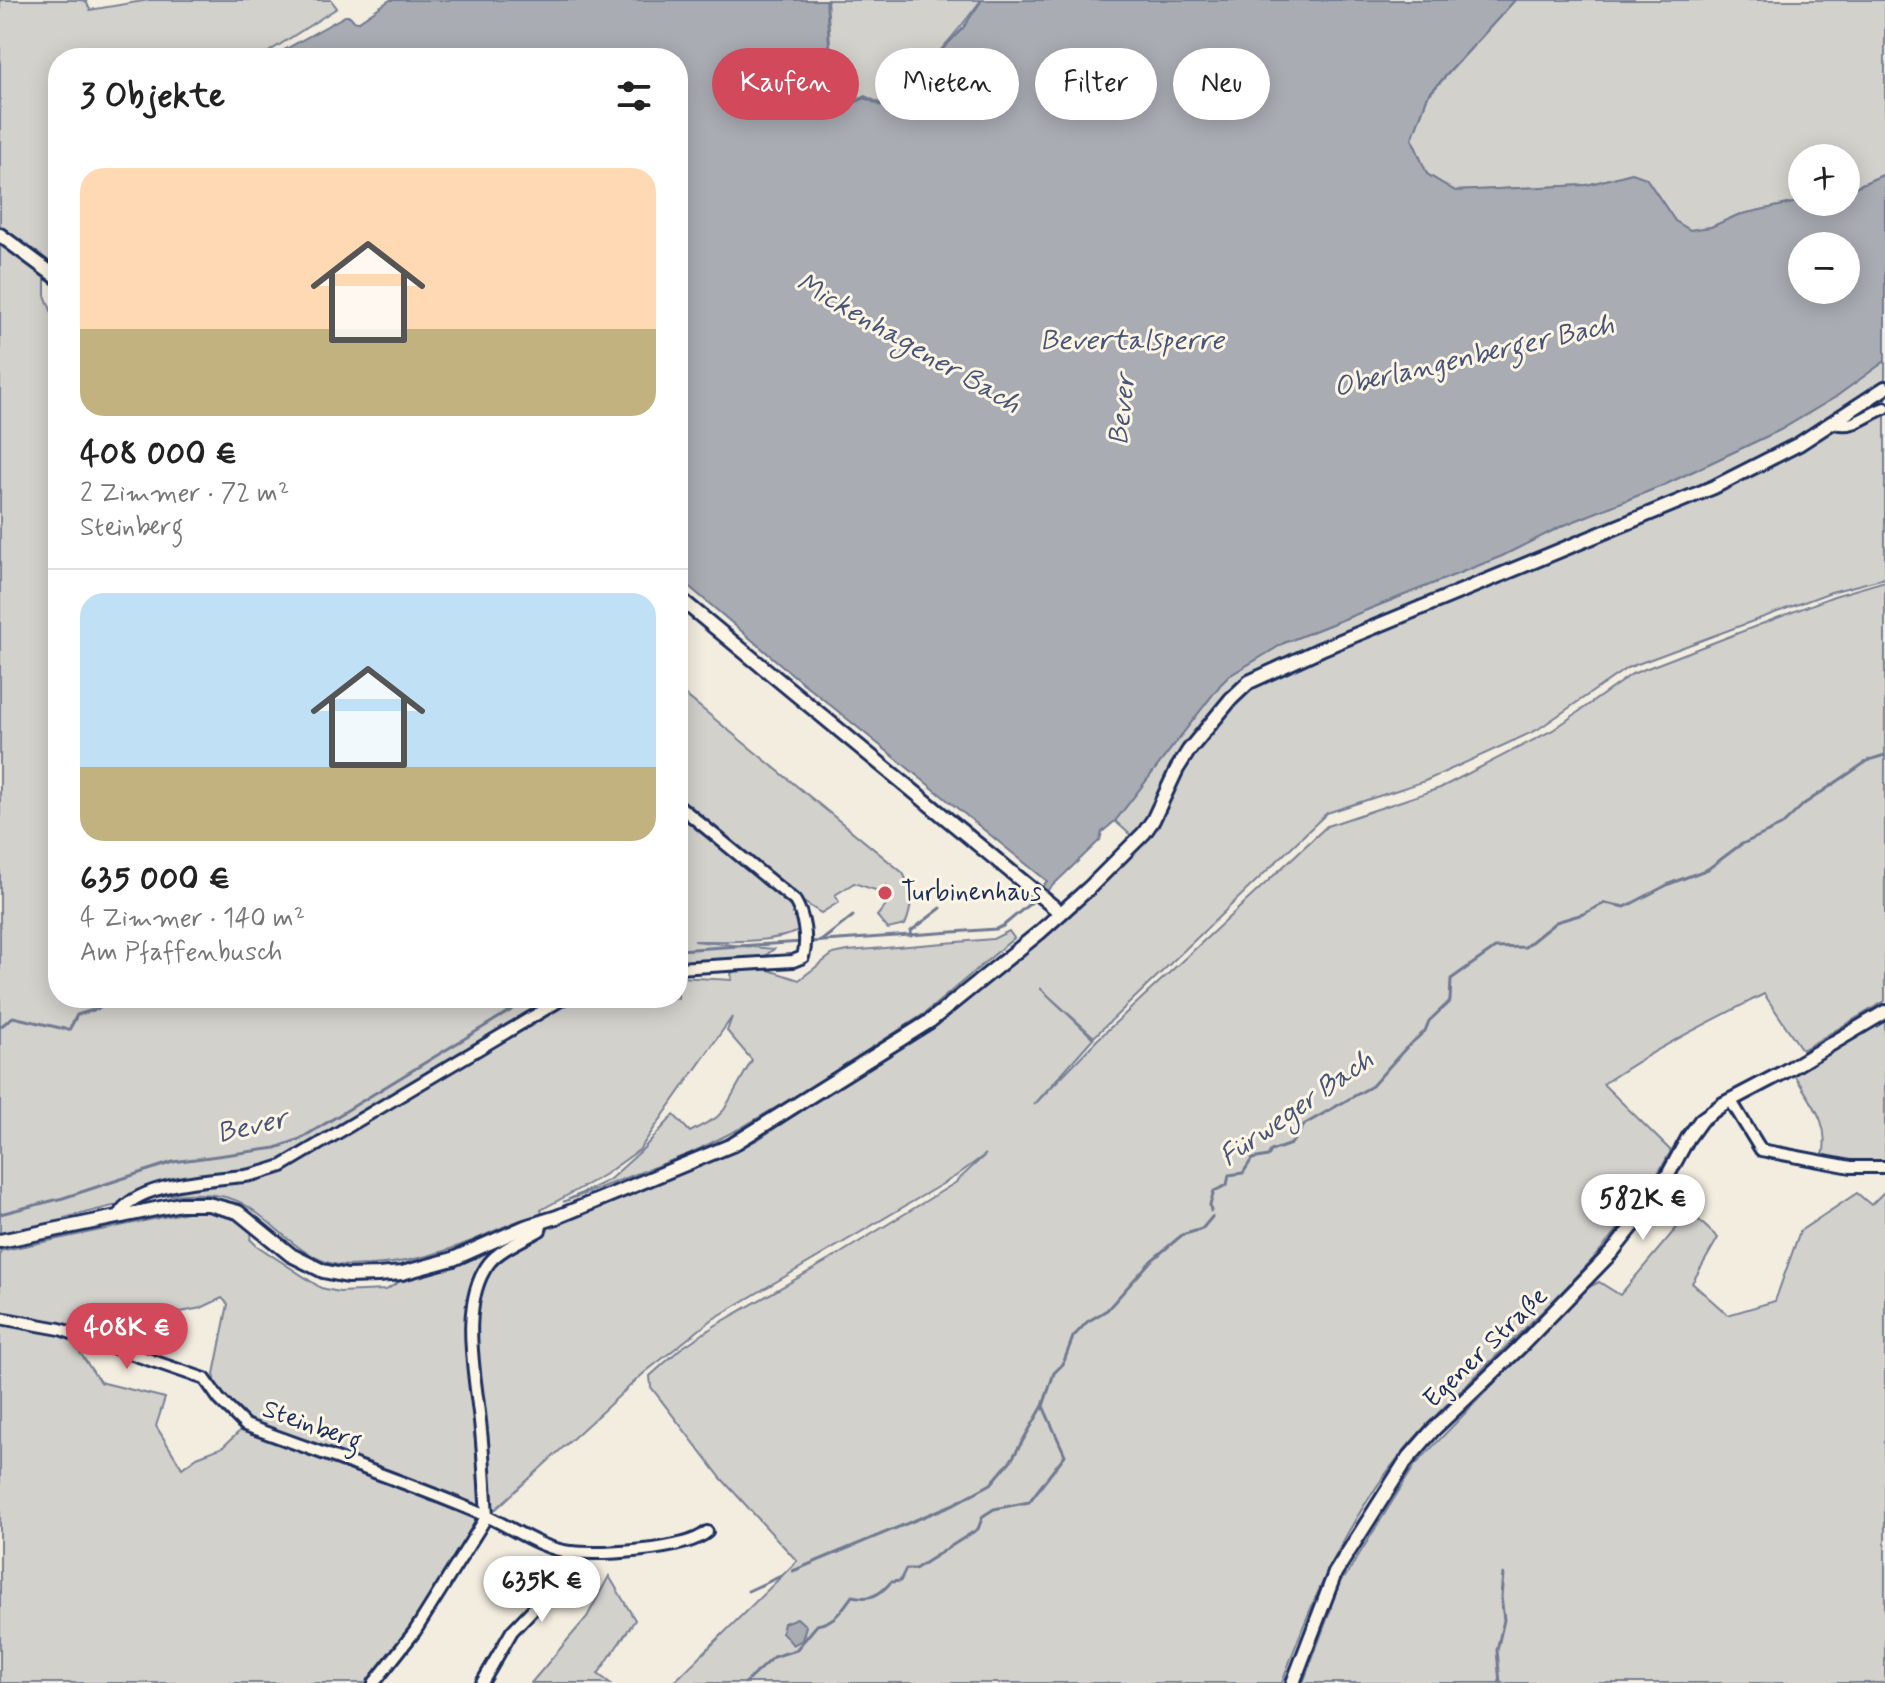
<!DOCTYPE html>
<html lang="de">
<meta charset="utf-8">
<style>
:root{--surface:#fff;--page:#f6f6f6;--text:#222;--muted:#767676;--line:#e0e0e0;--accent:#d1495b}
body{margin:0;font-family:Mynerve,sans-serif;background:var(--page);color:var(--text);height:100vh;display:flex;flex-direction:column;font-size:30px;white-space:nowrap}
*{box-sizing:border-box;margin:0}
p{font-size:26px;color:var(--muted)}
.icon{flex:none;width:44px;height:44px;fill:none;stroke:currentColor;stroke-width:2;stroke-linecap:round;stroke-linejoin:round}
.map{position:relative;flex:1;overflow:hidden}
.panel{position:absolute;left:48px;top:48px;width:640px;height:960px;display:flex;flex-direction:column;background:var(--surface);border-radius:32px;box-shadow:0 4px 20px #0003}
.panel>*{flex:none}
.guide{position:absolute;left:712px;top:48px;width:760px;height:72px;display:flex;gap:16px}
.controls{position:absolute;left:1788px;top:144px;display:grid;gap:16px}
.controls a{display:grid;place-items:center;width:72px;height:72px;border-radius:50%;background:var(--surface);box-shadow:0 4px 20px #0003;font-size:40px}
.price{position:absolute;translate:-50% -68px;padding:0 18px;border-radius:28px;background:#fff;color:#222;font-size:26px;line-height:52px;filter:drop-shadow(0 2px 4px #0008)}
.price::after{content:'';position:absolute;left:50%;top:48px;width:24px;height:18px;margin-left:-12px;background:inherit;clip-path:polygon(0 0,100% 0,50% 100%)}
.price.active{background:var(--accent);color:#fff}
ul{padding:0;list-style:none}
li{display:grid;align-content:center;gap:16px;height:424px;padding:0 32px}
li+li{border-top:2px solid var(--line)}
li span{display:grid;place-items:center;height:248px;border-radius:24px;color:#555}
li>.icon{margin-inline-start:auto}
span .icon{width:144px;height:144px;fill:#fffc;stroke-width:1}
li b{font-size:34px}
h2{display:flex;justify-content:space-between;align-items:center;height:96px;padding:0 32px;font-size:34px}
.chip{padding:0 28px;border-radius:36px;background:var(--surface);box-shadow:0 4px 20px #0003;font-size:28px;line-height:72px}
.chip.active{background:var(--accent);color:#fff}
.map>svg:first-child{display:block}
.green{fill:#d3d1cc;stroke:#778095;stroke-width:2}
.water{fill:#a9acb3;stroke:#707a91;stroke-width:2;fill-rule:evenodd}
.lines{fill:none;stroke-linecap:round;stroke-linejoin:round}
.stream{stroke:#707a91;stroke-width:3}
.minor-casing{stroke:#1b2f5e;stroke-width:16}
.tertiary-casing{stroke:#1b2f5e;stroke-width:18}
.minor{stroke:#fcf5e5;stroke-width:10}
.tertiary{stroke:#fcf5e5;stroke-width:12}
.poi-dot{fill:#d1495b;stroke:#fcf5e5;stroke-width:3}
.labels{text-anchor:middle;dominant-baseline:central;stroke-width:6;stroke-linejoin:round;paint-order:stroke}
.poi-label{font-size:26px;fill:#1b2f5e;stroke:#fcf5e5;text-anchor:start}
.street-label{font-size:26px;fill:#1b2f5e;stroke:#fcf5e5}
.water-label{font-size:28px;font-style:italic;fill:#465478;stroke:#fcf5e5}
</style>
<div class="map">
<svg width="1885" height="1683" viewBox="0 0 1885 1683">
<rect width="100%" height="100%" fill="#f3ede0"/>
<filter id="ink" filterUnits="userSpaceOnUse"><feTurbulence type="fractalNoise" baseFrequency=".0125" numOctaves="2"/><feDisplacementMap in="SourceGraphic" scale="16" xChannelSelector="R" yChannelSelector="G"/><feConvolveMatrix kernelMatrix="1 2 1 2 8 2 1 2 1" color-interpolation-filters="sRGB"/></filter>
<g filter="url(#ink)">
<g class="green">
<path d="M0,0H80L86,1L90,10L149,0H331L337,8L259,58H58V273L0,229Z"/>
<path d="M827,0H981C953,39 921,73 886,106L865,96L852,103L833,86Z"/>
<path d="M1515,0H1885V174L1846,191V158H1802V201L1738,215L1711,227L1690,230L1675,221L1646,178L1632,173L1587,185L1455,191L1427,174L1412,139L1428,96Z"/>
<path d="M0,242L45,276V295L58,328V998H564L345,1134L578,998H678V977L732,980L731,973L749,965L678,968V808L790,900L799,916L801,930C773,944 724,941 694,941L774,949L753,965L799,980L833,954L848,951L993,939L1009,931L1014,938L924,1014L799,1094L739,1129L691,1153L563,1202L609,1180L641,1151L674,1115L690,1132L716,1118L724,1110L752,1060L727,1031L732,1017L639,1150L604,1175L541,1210L542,1214C517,1219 497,1230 474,1240C440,1254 405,1264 368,1265C359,1265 347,1267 338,1265C297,1257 279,1226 247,1206C201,1177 114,1207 64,1218V1222L0,1237Z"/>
<path d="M1885,361V578L1831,592L1627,668L1537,730L1425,781L1327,813L1094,1037L1040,988L1093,1038L1034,1105L1097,1040L1327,826L1440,788L1553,730L1632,674L1834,596L1885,581V1001L1802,1050L1764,994C1709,1022 1654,1049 1603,1084L1671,1151C1608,1265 1509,1337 1422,1430C1355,1502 1314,1592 1282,1683H673L797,1561L721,1478L651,1387L650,1376L680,1349L716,1325L836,1256L955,1183L986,1154L956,1176L713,1319L644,1373L496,1509H491L475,1321L479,1289L494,1262L550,1227L631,1195L757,1140L943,1018L1022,957L1142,845L1115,821L1221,684L1229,676L1284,643L1502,556L1562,526L1664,485L1780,430L1834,398Z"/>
<path d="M678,689L903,873C913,891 913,906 905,925L888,929L877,916L886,905L885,900L893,893L886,885L878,891L854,883L835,895L839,902L821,913L802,901L678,797Z"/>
<path d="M1885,1015V1162L1859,1164L1822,1160C1833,1123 1809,1100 1791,1070Z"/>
<path d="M1885,1191V1683H1303L1331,1609L1328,1588L1345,1577L1415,1465L1585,1289L1599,1282L1620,1295L1690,1212L1718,1238L1692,1283L1728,1315L1775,1301L1800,1231L1857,1193L1871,1205Z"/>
<path d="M197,1210C220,1211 235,1217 253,1230L250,1239L256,1245L321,1288L339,1292L386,1290L402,1280L454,1265L524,1233C509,1243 490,1252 480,1268C461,1300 470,1388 477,1424L474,1428L480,1507H473L265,1427L260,1431L219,1399L214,1374L228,1304L222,1298L201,1308L171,1314L162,1327L116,1317L105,1345L61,1331L74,1344L100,1382L165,1398L156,1426L182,1468L197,1457L223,1447L243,1428L475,1517L477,1524L391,1655L367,1683H0V1251Z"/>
<path d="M609,1576L635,1620L598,1674L610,1683H531L587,1617Z"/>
</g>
<g class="water">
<path d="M390,0H826L832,87L852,104L865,98L886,108L963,28L982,0H1515L1428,95L1412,139L1427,174L1455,191L1587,185L1632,173L1646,178L1675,221L1690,230L1711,227L1738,215L1802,201L1846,202V191L1885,174V361L1834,398L1780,430L1664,485L1562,526L1502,556L1284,643L1229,676L1221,684L1115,821L1102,832L1100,840L1047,891L1042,887L1047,881L792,674L678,577V58H270L345,16H350L355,22L359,21ZM1846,246V290H1802V246Z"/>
<path d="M797,1618L806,1626L802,1640L793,1645L782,1632L784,1623Z"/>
</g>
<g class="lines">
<g class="stream">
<path d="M911,936V931L941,908"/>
<path d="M821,941L853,916"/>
<path d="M810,942L996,929L1003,926L1034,900"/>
<path d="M678,950L802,942"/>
<path d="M0,1027L13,1017L69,1030L77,1015L100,1008L107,998"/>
<path d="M1211,1211L1210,1205L1214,1191L1227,1185L1229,1175L1243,1173L1252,1159L1268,1156L1271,1151L1291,1144L1305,1124L1372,1086L1405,1049L1425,1031L1429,1021L1450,1001L1451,979L1495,948L1525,947L1556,922L1583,914L1605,903L1625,907L1669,884L1708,869L1740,845L1781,826L1804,804L1869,760L1885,755"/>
<path d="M0,1214L63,1198L173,1162L276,1148L300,1139L531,998"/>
<path d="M793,1571L954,1504L991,1484L1012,1459L1043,1406"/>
<path d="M748,1591L781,1576"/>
<path d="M745,1683L773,1657L796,1650L817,1625C835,1622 842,1610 852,1596C870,1600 879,1596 891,1582L900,1581L906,1569H915L978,1529L983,1516L994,1509L1029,1502L1065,1455L1043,1406L1054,1373L1063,1364L1073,1337L1087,1322L1107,1310L1151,1261L1182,1235L1202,1229L1212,1217"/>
<path d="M1500,1683L1497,1650L1504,1620L1501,1597L1503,1574"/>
</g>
<defs>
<g id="minor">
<path d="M1835,423C1855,429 1867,414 1885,408"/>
<path d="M678,805L795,901C804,916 808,940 803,957L793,961L678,968"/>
<path d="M1731,1101L1761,1150L1851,1167H1885"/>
<path d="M122,1217L121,1211C141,1183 214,1179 245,1176C258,1174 270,1170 282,1166L564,998"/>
<path d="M0,1318L60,1329L205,1379L219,1399L245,1425C326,1455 408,1482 486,1516C513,1528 541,1549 570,1552C600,1555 685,1551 707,1532"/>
<path d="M487,1516C485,1488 484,1459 481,1431C477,1382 457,1305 489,1263C500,1249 525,1239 540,1230L542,1222"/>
<path d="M374,1683L415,1631L487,1516"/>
<path d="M482,1683L512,1631L554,1587L571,1552"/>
</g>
<g id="tertiary">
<path d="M0,235L58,278"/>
<path d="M678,597L1061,913"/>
<path d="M0,1241L180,1204H208L238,1212L291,1255L323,1271L347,1276L378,1275L402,1273L453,1259L525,1227L557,1217L732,1145L930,1021L1040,932L1089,888L1144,833L1153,820L1177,769L1189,750L1231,699L1249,682L1321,649L1714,487L1799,444L1885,388"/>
<path d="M1293,1683L1335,1573L1406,1461L1433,1430L1520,1347L1612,1252L1656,1197L1688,1138L1701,1120L1723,1104L1784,1072L1885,1012"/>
</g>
</defs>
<use href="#minor" class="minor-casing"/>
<use href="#tertiary" class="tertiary-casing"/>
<use href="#minor" class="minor"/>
<use href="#tertiary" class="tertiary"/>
</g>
</g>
<circle class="poi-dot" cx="885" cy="893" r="8"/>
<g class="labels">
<g class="poi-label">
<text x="901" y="893">Turbinenhaus</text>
</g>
<g class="street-label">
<text transform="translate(1486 1348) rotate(-44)">Egener Straße</text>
<text transform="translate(312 1426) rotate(20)">Steinberg</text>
</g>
<g class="water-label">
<text x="1132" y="341">Bevertalsperre</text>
<text transform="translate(908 344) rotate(30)">Mickenhagener Bach</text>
<text transform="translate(1474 357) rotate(-13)">Oberlangenberger Bach</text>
<text transform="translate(1123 410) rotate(-84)">Bever</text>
<text transform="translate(1297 1109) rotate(-35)">Fürweger Bach</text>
<text transform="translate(252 1127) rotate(-13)">Bever</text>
</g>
</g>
</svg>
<div class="controls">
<a>+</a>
<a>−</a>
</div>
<b class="price" style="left:1643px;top:1242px">582K €</b>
<b class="price active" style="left:127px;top:1371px">408K €</b>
<b class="price" style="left:542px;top:1624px">635K €</b>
<div class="guide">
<a class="chip active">Kaufen</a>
<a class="chip">Mieten</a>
<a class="chip">Filter</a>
<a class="chip">Neu</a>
</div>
<section class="panel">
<h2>3 Objekte<svg class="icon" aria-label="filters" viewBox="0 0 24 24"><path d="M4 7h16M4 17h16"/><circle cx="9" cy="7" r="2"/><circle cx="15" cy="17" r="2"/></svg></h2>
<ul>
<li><span style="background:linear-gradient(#ffd9b3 65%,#c2b280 0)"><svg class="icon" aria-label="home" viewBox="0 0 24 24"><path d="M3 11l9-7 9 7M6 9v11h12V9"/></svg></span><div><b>408 000 €</b><p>2 Zimmer · 72 m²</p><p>Steinberg</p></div></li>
<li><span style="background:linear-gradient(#bfe0f5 70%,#c2b280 0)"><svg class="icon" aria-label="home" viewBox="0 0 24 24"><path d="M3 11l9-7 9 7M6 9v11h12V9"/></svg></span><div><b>635 000 €</b><p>4 Zimmer · 140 m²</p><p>Am Pfaffenbusch</p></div></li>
</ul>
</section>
</div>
